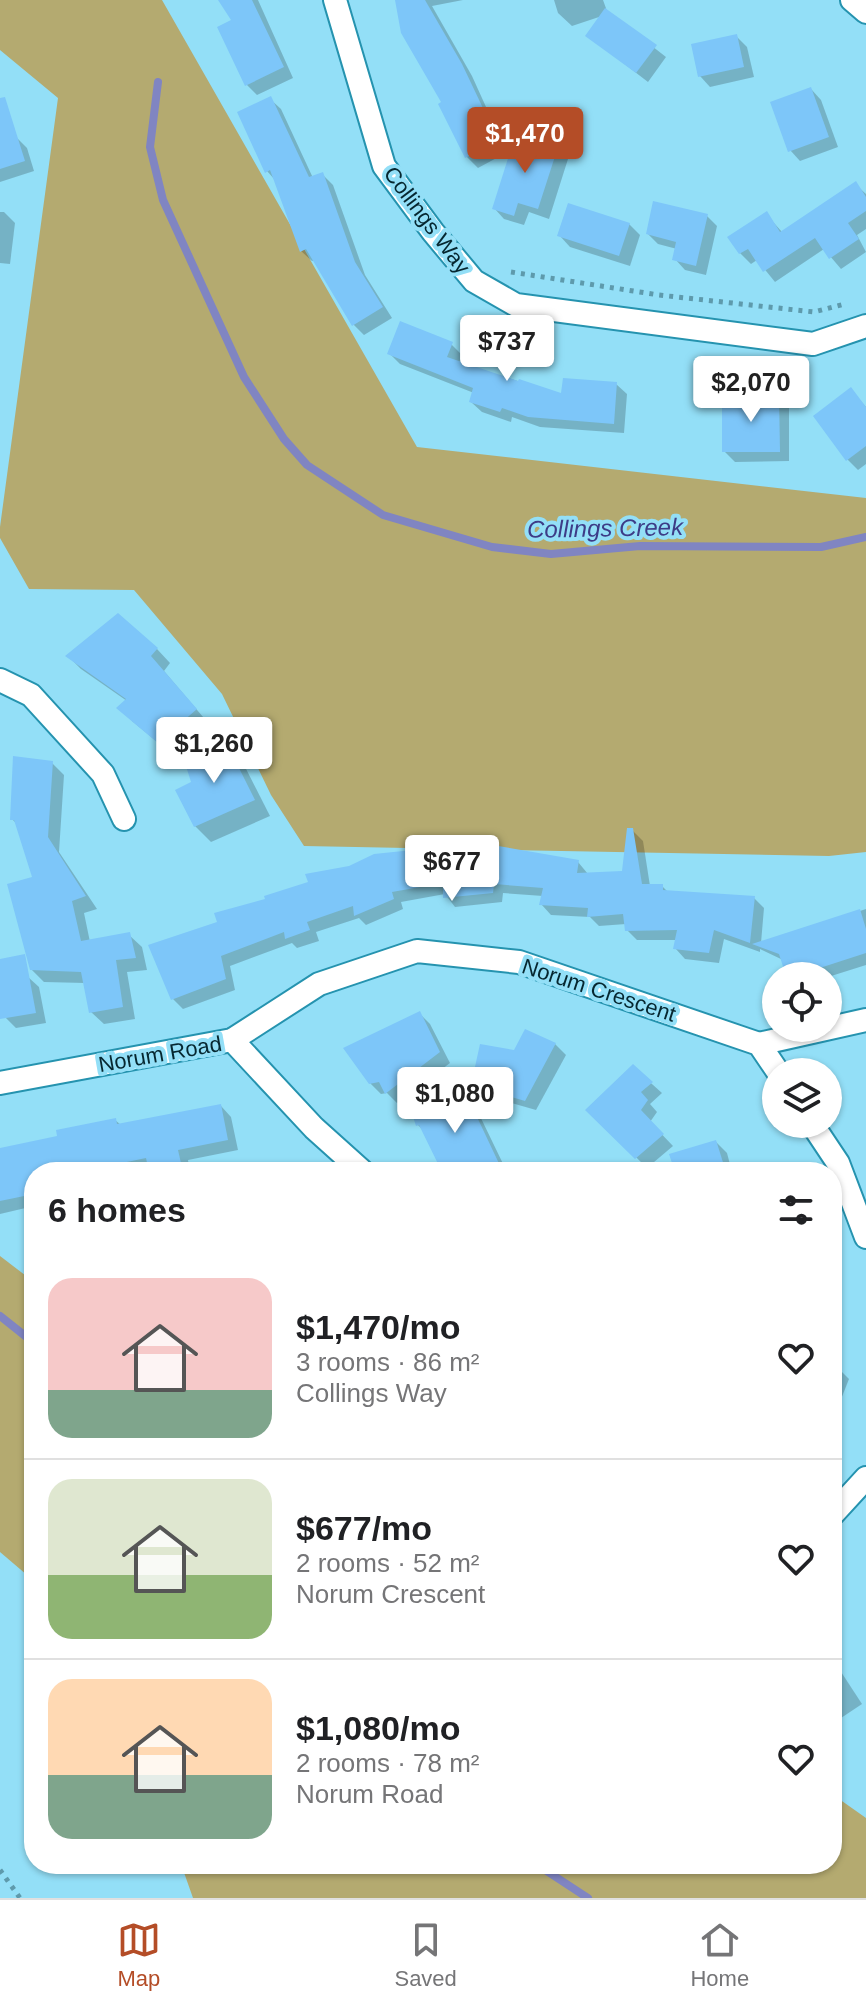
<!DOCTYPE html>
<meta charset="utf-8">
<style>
:root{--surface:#fff;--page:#f6f6f6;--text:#202124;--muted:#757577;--line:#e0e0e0;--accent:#b44d27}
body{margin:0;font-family:Arial,sans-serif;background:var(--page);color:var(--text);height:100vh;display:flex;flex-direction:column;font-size:30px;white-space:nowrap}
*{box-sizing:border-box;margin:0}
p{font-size:26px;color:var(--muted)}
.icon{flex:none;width:44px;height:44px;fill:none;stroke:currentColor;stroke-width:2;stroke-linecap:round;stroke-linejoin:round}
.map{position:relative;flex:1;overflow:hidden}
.side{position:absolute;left:24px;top:1162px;width:818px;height:712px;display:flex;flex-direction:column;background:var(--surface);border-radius:32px;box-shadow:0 2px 6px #0004}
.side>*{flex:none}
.fabs{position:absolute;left:762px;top:962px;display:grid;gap:16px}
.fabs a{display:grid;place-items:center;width:80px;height:80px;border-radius:50%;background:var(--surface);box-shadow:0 2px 6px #0004;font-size:40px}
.price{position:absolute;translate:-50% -68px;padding:0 18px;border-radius:8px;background:#fff;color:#222;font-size:26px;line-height:52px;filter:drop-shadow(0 2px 4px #0008)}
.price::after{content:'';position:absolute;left:50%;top:48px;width:24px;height:18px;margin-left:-12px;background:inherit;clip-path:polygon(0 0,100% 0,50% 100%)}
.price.on{background:var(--accent);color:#fff}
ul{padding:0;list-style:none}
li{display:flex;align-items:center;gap:24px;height:200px;padding:0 24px}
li+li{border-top:2px solid var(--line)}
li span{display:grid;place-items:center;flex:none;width:224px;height:160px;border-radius:24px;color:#555}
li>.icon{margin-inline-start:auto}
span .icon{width:96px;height:96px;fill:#fffc;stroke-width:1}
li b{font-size:34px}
h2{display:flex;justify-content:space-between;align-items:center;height:96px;padding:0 24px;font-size:34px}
.tabs{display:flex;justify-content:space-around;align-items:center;height:112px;border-top:2px solid var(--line);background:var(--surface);font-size:22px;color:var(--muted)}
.tabs a{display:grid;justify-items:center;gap:4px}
.tabs .on{color:var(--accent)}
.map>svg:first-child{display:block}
.green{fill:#b4aa70}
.shadow{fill:#0003}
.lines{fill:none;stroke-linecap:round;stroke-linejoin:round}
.stream{stroke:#8085c2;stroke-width:8}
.building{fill:#7dc6f9}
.minor-casing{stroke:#2593af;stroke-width:26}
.path{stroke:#5e9aac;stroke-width:5;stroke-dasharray:4 6;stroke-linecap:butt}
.minor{stroke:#fff;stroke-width:22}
.labels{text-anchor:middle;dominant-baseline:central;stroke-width:8;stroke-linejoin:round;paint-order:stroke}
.street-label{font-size:22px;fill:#062730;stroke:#93dff7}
.water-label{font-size:24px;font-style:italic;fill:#3d3c87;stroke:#93dff7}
</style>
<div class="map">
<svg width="866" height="1898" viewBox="0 0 866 1898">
<rect width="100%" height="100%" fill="#93dff7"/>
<g class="green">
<path d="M0,0H162L417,447L866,498V852L829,856L304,846L271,795L222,694L134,590L29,589L0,538V527L58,98L0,50Z"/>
<path d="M0,1256L34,1282V1581L0,1552Z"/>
<path d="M832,1794L866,1818V1898H193L181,1864H832Z"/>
</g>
<g class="shadow">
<path d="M220,0H258L293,78L257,95L247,85L234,21Z"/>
<path d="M397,0H463L432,6L472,76L496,129L557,149L568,159L549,219L529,212L524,225L504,219L494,208L513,149L478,168L467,157Z"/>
<path d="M554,0H603L607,11L666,57L648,82L588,36L602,16L572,26L558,13Z"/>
<path d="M736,36L747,47L754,77L710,87L700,76Z"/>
<path d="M811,89L821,100L838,147L800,161L790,150Z"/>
<path d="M270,99L281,109L313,178L322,174L333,185L365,275L392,318L364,335L353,324L315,260L312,261L301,251L275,180L267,171Z"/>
<path d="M16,137L27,148L34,171L0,182V142Z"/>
<path d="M855,184L866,194V229L857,235L866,252L841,269L824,249L775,282L757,260L751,264L740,253L766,214L782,232Z"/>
<path d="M0,212H4L15,223L10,264L0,263Z"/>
<path d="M707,216L717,226L706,275L685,270L675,259L677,249L658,244L648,234Z"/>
<path d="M629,224L640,235L630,266L570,247L560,236Z"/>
<path d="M451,344L462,355L459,363L563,395L616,384L627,394L624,433L540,427L512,417L511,422L482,412L471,402L474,393L400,364L389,353Z"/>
<path d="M851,390L866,407V464L858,470L847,459Z"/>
<path d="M779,397L789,408V461L735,462L724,451Z"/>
<path d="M157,649L170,663L164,671L209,724L173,755L132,721L127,701L81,669L68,656Z"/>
<path d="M224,741L240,757L270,816L211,842L195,826Z"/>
<path d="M52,763L64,775L59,852L97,909L84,913L90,942L129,935L142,947L147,970L127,972L135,1019L104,1024L91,1012L85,983L44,982L31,969L34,878L17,824L12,819Z"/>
<path d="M632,830L643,841L650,886H662L669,893L754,898L764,908L761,943L866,909V965L828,977L788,976L783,960L760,949V952L724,939L719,963L685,959L675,948L677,940H637L627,930L626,924L599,926L590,917L551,915L541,904L543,896L503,893L502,902L455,907L445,894L401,902L403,909L366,925L359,918L316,932L319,941L297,948L292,943L230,966L235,990L183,1009L173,999L219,923L217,915L578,862L588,874L623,873Z"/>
<path d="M28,977L39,987L46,1023L16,1028L4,1016L0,1018V983Z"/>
<path d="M420,1014L430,1024L450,1063L397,1103L387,1093L381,1094L370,1083Z"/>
<path d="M555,1044L566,1055L536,1110L484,1095L474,1085Z"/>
<path d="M633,1067L662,1093L650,1104L657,1112L650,1122L673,1146L647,1168L588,1110Z"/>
<path d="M460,1093L478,1112L507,1172H444L425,1132L418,1125Z"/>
<path d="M221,1106L231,1117L238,1150L188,1160L190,1172H151L150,1170L139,1172H34V1206L0,1214V1150L59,1137L115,1120L121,1125Z"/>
<path d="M716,1142L727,1153L732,1172H677Z"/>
<path d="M832,1366L838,1368L849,1379L832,1422Z"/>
<path d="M832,1658L862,1704L832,1724Z"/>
</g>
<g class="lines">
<g class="stream">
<path d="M158,82L150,147L163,200L244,377L284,439L307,465L383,515L492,547L551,554L640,546L821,547L866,537"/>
<path d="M0,1316L34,1343"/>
<path d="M536,1864L588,1898"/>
</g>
</g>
<g class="building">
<path d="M218,0H252L284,67L245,86L217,27L231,20Z"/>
<path d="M395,0H425L462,64L491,125L515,133L465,158L438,104L441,102L401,33Z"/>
<path d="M605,8L657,45L636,73L585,36Z"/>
<path d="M737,34L744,67L698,77L691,44Z"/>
<path d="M811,87L829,137L788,152L770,102Z"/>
<path d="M271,96L309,177L323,172L355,262L383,307L352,326L306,249L300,252L270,170L265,173L237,112Z"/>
<path d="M5,97L25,161L0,169V98Z"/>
<path d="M516,133L558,147L538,209L518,203L514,216L492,209Z"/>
<path d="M856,181L866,197V211L848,223L859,239L829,259L815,238L763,272L748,249L739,254L727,237L767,211L780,232Z"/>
<path d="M653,201L708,214L696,266L672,260L676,242L646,234Z"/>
<path d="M568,203L630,223L619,256L557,236Z"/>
<path d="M400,321L453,342L447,357L518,381L519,379L561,393L563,378L617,382L614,424L528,417L502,408L500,412L469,402L473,388L387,354Z"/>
<path d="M851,387L866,407V446L846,461L813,416Z"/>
<path d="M722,395H779L780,452H722Z"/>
<path d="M118,613L158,648L151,656L197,709L158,743L116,708L126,699L65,656Z"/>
<path d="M224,738L255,800L194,827L175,790L191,782L185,763Z"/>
<path d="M13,756L53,761L48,837L86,896L72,901L81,941L130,932L136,958L116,960L123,1007L89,1013L81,972L30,970L7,884L32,877L14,820H10Z"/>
<path d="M627,828H633L642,884H663V890L755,896L750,943L714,930L709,953L673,949L677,930L625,931L623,914L587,917L588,908L539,905L543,888L494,884L493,893L443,898V883L392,892L394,899L354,916L353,906L307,922L310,930L285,939L284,932L221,956L226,979L171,1000L148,945L217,922L214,913L265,899L264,896L308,882L305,874L349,866L374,854L481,843L579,860L577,873L622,871Z"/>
<path d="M860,909L866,929V953L795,976H786L779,954L752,944Z"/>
<path d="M25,954L36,1013L0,1019V959Z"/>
<path d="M420,1011L440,1052L385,1094L379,1082L369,1084L343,1048Z"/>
<path d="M525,1029L556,1043L525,1101L471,1085L480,1044L514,1050Z"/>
<path d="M633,1064L653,1082L641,1092L648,1100L641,1110L664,1134L635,1159L585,1110Z"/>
<path d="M460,1091L467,1105L469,1100L503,1172H442L419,1125L416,1126L409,1104Z"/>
<path d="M221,1104L228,1140L178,1150L183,1172H149L146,1158L79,1172H34V1194L0,1201V1148L57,1136L56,1130L116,1118L117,1124Z"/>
<path d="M716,1140L726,1172H675L669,1154Z"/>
</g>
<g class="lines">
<defs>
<g id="minor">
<path d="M335,0L384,166L433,232L474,281L516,305L813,344L866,326"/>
<path d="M852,0L866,12"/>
<path d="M0,680L31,695L103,774L124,819"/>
<path d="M232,1040L314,1128L363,1172"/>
<path d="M759,1044L866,1020"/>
<path d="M0,1083L232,1040L319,984L417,951L519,962L759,1044L778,1072"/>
<path d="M812,1124L838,1163L866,1237"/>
<path d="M832,1515L866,1478"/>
</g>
</defs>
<use href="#minor" class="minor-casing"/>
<g class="path">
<path d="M511,272L659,295L814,312L845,304"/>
<path d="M0,1870L20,1898"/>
</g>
<use href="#minor" class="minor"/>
</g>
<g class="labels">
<g class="street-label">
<text transform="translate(427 220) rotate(53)">Collings Way</text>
<text transform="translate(599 990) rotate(18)">Norum Crescent</text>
<text transform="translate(160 1054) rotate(-10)">Norum Road</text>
</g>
<g class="water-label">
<text transform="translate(605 528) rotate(-1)">Collings Creek</text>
</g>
</g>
</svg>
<div class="fabs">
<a><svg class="icon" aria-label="locate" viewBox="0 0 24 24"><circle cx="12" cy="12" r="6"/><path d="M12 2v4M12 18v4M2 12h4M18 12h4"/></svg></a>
<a><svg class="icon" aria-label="layers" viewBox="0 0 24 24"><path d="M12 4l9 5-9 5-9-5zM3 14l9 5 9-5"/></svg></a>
</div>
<b class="price on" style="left:525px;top:175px">$1,470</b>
<b class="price" style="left:507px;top:383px">$737</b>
<b class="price" style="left:751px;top:424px">$2,070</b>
<b class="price" style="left:214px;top:785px">$1,260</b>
<b class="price" style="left:452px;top:903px">$677</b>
<b class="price" style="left:455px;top:1135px">$1,080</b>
<section class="side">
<h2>6 homes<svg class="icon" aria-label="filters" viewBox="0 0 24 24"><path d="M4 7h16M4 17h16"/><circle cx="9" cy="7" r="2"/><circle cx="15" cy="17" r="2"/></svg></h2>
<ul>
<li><span style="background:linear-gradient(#f6c9c9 70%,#7fa58c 0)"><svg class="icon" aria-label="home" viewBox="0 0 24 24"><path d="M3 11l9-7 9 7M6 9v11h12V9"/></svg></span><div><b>$1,470/mo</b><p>3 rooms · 86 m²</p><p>Collings Way</p></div><svg class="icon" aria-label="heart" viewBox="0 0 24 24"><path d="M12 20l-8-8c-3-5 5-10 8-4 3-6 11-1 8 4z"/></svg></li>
<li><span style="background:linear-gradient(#dfe7d0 60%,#8fb573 0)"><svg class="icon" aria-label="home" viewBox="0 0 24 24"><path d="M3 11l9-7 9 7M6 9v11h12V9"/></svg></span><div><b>$677/mo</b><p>2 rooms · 52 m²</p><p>Norum Crescent</p></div><svg class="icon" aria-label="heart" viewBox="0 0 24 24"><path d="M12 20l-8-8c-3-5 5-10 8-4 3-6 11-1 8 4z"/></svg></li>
<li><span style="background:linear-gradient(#ffd9b3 60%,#7fa58c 0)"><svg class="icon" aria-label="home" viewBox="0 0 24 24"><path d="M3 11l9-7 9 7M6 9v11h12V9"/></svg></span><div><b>$1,080/mo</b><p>2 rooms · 78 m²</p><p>Norum Road</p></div><svg class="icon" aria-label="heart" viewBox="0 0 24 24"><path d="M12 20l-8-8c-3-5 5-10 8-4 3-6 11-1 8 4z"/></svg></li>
</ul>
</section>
</div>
<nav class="tabs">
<a class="on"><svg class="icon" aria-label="map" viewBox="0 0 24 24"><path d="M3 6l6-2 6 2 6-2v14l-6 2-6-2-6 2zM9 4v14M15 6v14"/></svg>Map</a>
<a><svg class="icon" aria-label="saved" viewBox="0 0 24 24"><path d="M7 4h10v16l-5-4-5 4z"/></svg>Saved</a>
<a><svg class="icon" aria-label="home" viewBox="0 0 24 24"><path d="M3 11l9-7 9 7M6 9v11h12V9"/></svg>Home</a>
</nav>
